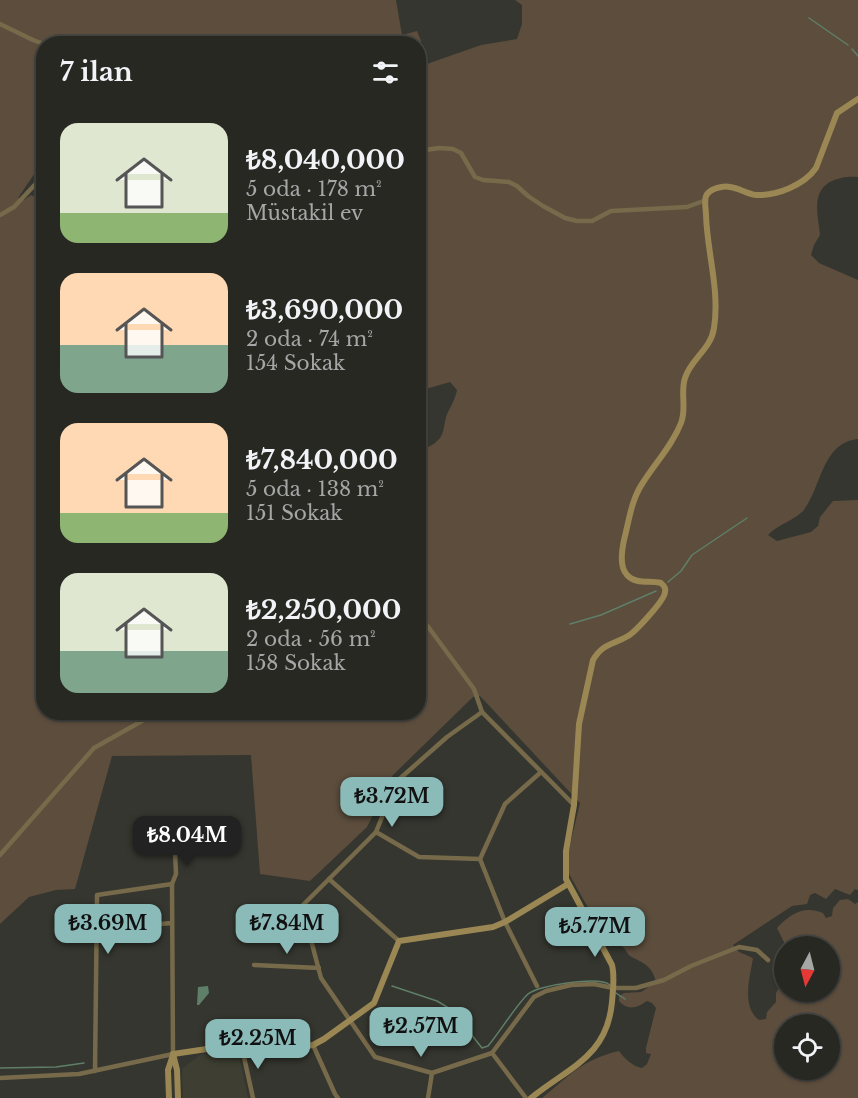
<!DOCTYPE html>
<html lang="tr">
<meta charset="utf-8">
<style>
:root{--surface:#282823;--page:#30302b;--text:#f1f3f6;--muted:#a5a6a6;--line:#444441;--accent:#8bbbb9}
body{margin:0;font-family:"Libre Baskerville",serif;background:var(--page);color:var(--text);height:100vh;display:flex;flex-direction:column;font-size:22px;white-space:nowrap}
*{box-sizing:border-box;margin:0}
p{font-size:20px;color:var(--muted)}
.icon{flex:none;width:33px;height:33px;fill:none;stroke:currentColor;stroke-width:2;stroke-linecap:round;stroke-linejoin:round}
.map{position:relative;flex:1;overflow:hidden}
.panel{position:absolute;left:36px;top:36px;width:390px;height:684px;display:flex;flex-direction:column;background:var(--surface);border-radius:24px;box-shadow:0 2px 4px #0004,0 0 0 2px var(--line)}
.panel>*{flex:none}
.needle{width:39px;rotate:187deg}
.fabs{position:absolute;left:774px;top:936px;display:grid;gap:12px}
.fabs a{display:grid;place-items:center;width:66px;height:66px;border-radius:50%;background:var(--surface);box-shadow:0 2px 4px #0004,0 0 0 2px var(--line);font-size:30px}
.price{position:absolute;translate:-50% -51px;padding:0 14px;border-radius:12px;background:var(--accent);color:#111;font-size:20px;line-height:39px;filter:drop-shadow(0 2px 3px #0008)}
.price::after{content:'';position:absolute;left:50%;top:36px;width:18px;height:14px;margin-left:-9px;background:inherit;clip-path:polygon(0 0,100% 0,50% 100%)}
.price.selected{background:#222;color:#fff}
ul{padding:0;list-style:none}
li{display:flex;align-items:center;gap:18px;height:150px;padding:0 24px}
li span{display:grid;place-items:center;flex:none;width:168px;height:120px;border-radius:18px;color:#555}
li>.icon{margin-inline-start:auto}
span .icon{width:72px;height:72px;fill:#fffc;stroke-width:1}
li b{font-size:26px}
h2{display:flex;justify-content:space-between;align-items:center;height:72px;padding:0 24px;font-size:26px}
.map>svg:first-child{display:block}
.built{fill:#3e3f32}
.green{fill:#5c4d3d;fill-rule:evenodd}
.water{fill:#5f7f68}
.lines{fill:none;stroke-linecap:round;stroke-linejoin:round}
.stream{stroke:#5f7f68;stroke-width:1.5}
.street{stroke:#766a4a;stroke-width:4.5}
.secondary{stroke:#9a8753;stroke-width:6}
</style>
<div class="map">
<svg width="858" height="1098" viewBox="0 0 858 1098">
<rect width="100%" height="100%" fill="#35362f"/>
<path class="built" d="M238,1051L248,1098H183L182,1069L201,1054Z"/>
<path class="green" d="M0,0H396L402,35L417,31L421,41L419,61L418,44H44L43,161L18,198L24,200L31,195L43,200V217L40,222L43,244L37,263L39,267H44V712H418L419,457C424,446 428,449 436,442C446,435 443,422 448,412C452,404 455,399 457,390L450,382L419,391V63L424,65L481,45L517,39L522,24V5L515,0H858V177C848,176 843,177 834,180C810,190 818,214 820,235L814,245L811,255L819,263L858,280V439C821,443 822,488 803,511C792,522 778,524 768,535L777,541L811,532L818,526L820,517L833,501L858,500V890L855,889L850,895L835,889L826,899L815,893L810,895L807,904L792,906L733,945L739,952L753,958C750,977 741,1007 759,1020L766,1019L767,1012L776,1002V993L784,979V992H830V946H786L777,928C790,914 804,905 823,913L826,918L832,916L833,908L840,900L848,899L855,904L858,902V1098H542C569,1076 583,1059 619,1051C625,1059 632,1066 642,1068L647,1064L651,1054L646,1053V1048L656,1008L652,1003L647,1001C637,1008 628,1011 619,1001V996L624,993L641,992L656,982C652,965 643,963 630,956C626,953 626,948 620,945C615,943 612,945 607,941L569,874V849L580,803L480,696L473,697L392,776L367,827L310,881L260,874L251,755L112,756L75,889L56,890L29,897L0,924ZM784,1024H830V1070H784Z"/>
<path class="water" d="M208,986L209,993L199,1005H197L198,987Z"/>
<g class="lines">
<g class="stream">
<path d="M809,18L848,45"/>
<path d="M852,49L858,56"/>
<path d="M668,582L681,571L692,555L747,518"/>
<path d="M570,624L601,615L656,591"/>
<path d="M392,986L437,1001L452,1010L482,1048L488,1046C499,1033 517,1004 528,994C539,985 599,976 610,985"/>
<path d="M616,993L625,999"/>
<path d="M0,1068L56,1067L84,1063"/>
</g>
<g class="street">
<path d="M0,24L33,40L44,44"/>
<path d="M50,44L60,41L81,44"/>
<path d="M418,151L439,148L453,149L461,153L475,177L483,180L509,182L517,186L528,196L543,206L565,218L577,221H592L611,211L687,207L706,200"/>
<path d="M0,215L14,207L44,175"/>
<path d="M418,613L474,689L482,712L574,805"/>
<path d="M376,832L396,782L447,737L482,712"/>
<path d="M0,855L94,748L158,712"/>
<path d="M480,859L419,857L376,832L302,906L321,978L375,1057L432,1073L492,1053L534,997L546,991L571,985L594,984L613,988H636L664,980L691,966L739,947L757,950L768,960"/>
<path d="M329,879L399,941"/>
<path d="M172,884L176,874L175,852"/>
<path d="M97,929L172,923"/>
<path d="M254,965L319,968"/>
<path d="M537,986L505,922L480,859L505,804L541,772"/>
<path d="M313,1045L335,1094L338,1098"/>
<path d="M242,1048L253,1098"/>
<path d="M492,1053L526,1098"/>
<path d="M0,1078L79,1074L173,1054L172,884L97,895L95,1071"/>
<path d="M428,1098L432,1073"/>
</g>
<g class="secondary">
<path d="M173,1054L207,1049L299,1047L313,1045L324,1039L374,1003L399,941L493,927L505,922L568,884"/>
<path d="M173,1054L177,1070L178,1098"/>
<path d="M169,1098L168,1070L173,1055"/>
<path d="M531,1098C569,1067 607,1057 612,1002C613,989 615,977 612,965L566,879V851L574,805L579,724L593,660C603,643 613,645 628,636C635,632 665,600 665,592C666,588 664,586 661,583C650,580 636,585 627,575C619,566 622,550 624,540C629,521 631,501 642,484C655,463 672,446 681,423C687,408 680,393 685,378C691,359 711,349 714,328C720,290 707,252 706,215C706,210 704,201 706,196C709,189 723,185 730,187C739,188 747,194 756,195C777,196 804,185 816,168L837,113L858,99"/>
</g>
</g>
</svg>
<div class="fabs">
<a><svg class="needle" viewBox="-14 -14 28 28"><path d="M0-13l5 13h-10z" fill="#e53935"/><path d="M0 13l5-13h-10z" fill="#a5a6a6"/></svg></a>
<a><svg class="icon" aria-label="locate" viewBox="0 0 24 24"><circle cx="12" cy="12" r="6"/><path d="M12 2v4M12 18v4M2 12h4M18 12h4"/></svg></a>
</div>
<b class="price" style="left:392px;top:828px">₺3.72M</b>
<b class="price selected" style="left:187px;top:867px">₺8.04M</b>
<b class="price" style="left:108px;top:955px">₺3.69M</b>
<b class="price" style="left:287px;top:955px">₺7.84M</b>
<b class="price" style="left:595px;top:958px">₺5.77M</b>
<b class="price" style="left:421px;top:1058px">₺2.57M</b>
<b class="price" style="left:258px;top:1070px">₺2.25M</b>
<section class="panel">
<h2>7 ilan<svg class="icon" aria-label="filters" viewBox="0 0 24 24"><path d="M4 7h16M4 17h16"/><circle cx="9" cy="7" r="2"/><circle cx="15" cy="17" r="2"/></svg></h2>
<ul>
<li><span style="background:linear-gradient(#dfe7d0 75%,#8fb573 0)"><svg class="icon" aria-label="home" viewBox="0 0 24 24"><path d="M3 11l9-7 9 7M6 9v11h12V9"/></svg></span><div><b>₺8,040,000</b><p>5 oda · 178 m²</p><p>Müstakil ev</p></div></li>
<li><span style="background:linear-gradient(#ffd9b3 60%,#7fa58c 0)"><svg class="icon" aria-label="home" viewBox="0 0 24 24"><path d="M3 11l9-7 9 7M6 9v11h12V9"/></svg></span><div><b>₺3,690,000</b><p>2 oda · 74 m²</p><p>154 Sokak</p></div></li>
<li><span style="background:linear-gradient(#ffd9b3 75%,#8fb573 0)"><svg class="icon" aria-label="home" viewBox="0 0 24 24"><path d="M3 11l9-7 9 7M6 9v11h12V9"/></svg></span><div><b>₺7,840,000</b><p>5 oda · 138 m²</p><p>151 Sokak</p></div></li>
<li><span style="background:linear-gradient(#dfe7d0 65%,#7fa58c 0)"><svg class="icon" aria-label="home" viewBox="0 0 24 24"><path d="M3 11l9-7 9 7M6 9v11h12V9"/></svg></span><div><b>₺2,250,000</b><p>2 oda · 56 m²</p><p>158 Sokak</p></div></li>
</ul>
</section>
</div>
